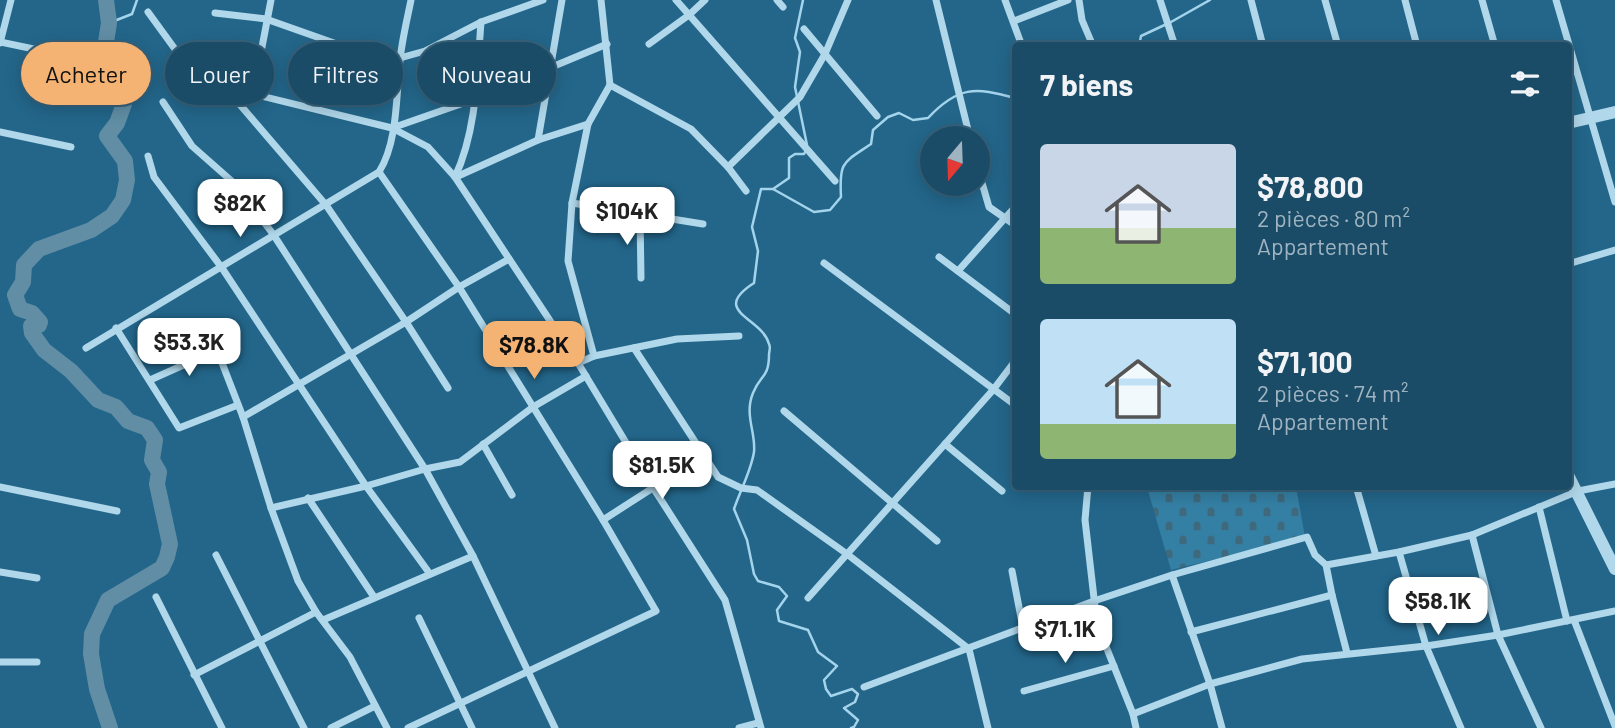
<!DOCTYPE html>
<html lang="fr">
<meta charset="utf-8">
<style>
:root{--surface:#1a4c68;--page:#275671;--text:#f1f3f6;--muted:#9fb4c0;--line:#38637c;--accent:#f5b373}
body{margin:0;font-family:Barlow,sans-serif;background:var(--page);color:var(--text);height:100vh;display:flex;flex-direction:column;font-size:26px;white-space:nowrap}
*{box-sizing:border-box;margin:0}
p{font-size:23px;color:var(--muted)}
.icon{flex:none;width:38px;height:38px;fill:none;stroke:currentColor;stroke-width:2;stroke-linecap:round;stroke-linejoin:round}
.map{position:relative;flex:1;overflow:hidden}
.sheet{position:absolute;left:1012px;top:42px;width:560px;height:448px;display:flex;flex-direction:column;background:var(--surface);border-radius:7px;box-shadow:0 4px 18px #0003,0 0 0 2px var(--line)}
.sheet>*{flex:none}
.hud{position:absolute;left:21px;top:42px;width:665px;height:63px;display:flex;gap:14px}
.needle{width:46px;rotate:199deg}
.controls{position:absolute;left:920px;top:126px;display:grid;gap:14px}
.controls a{display:grid;place-items:center;width:70px;height:70px;border-radius:50%;background:var(--surface);box-shadow:0 4px 18px #0003,0 0 0 2px var(--line);font-size:35px}
.price{position:absolute;translate:-50% -60px;padding:0 16px;border-radius:14px;background:#fff;color:#222;font-size:23px;line-height:46px;filter:drop-shadow(0 2px 4px #0008)}
.price::after{content:'';position:absolute;left:50%;top:42px;width:21px;height:16px;margin-left:-10px;background:inherit;clip-path:polygon(0 0,100% 0,50% 100%)}
.price.on{background:var(--accent);color:#111}
ul{padding:0;list-style:none}
li{display:flex;align-items:center;gap:21px;height:175px;padding:0 28px}
li span{display:grid;place-items:center;flex:none;width:196px;height:140px;border-radius:7px;color:#555}
li>.icon{margin-inline-start:auto}
span .icon{width:84px;height:84px;fill:#fffc;stroke-width:1}
li b{font-size:30px}
h2{display:flex;justify-content:space-between;align-items:center;height:84px;padding:0 28px;font-size:30px}
.pill{padding:0 24px;border-radius:32px;background:var(--surface);box-shadow:0 4px 18px #0003,0 0 0 2px var(--line);font-size:24px;line-height:63px}
.pill.on{background:var(--accent);color:#111}
.map>svg:first-child{display:block}
.cemetery{fill:url(#cemetery-stones)}
.lines{fill:none;stroke-linecap:round;stroke-linejoin:round}
.stream{stroke:#a4d4eb;stroke-width:2.5}
.river{stroke:#618ea5;stroke-width:16}
.minor{stroke:#b0d7ea;stroke-width:7}
.tertiary{stroke:#b0d7ea;stroke-width:12}
</style>
<div class="map">
<svg width="1615" height="728" viewBox="0 0 1615 728">
<defs>
<pattern id="cemetery-stones" width="16" height="16" patternUnits="userSpaceOnUse" patternTransform="scale(1.75)"><rect width="16" height="16" fill="#3480a5"/><path d="M2 7V4a2 2 0 0 1 4 0v3zM10 15v-3a2 2 0 0 1 4 0v3z" fill="#3f697d"/></pattern>
</defs>
<rect width="100%" height="100%" fill="#23668a"/>
<path class="cemetery" d="M1147,487H1296L1305,537L1171,570Z"/>
<g class="lines">
<g class="stream">
<path d="M803,0L795,38L800,52L795,87L807,145"/>
<path d="M109,23L132,14L137,0"/>
<path d="M1139,46L1141,36L1171,22L1210,0"/>
<path d="M805,152L804,154H795L789,158V178L773,189H761L752,227L758,251L754,283C709,312 762,317 769,344C771,347 769,351 769,355C769,378 760,375 753,393C744,415 756,432 754,452C751,471 740,491 734,509L747,540L754,574L758,581L779,587L787,596L777,610L779,621L808,630L818,652L837,666L824,680L826,689L831,696L852,689L858,694L855,702L844,708L858,720L854,727L851,728"/>
<path d="M773,189L814,212L830,210L841,197C839,161 843,163 871,144L873,130L888,117L899,113L913,120L928,118C958,86 975,87 1015,98"/>
</g>
<path class="river" d="M106,0L109,23L106,42L108,81L112,92L124,104L117,123L107,136L125,161L127,180L123,200L112,216L91,230L39,249L24,265L23,282L15,295L20,309L32,313L40,322L39,325L31,326L32,333L44,350L71,371L98,400L116,407L128,421L147,428L155,440L152,460L159,472L157,484L170,544L167,557L162,568L108,600L92,634L91,654L97,689L110,728"/>
<g class="minor">
<path d="M676,0L835,181"/>
<path d="M777,0L783,7"/>
<path d="M936,0L970,138"/>
<path d="M1005,0L1022,46"/>
<path d="M1079,0L1082,20L1093,46"/>
<path d="M1160,0L1175,46"/>
<path d="M1251,0L1263,46"/>
<path d="M1325,0L1338,46"/>
<path d="M1405,0L1417,46"/>
<path d="M1482,0L1495,46"/>
<path d="M1556,0L1615,202"/>
<path d="M148,12L188,67L229,92L253,94L392,128L428,147L455,177L578,363L654,489L725,600L761,728"/>
<path d="M215,13L266,19L399,66"/>
<path d="M1014,21L1068,0"/>
<path d="M804,29L877,116"/>
<path d="M0,42L77,58"/>
<path d="M0,43L11,0"/>
<path d="M649,44L689,15L705,0"/>
<path d="M400,58L425,51L481,22L543,0"/>
<path d="M610,85L691,129L728,167L746,191"/>
<path d="M229,92L326,205L406,322L448,388"/>
<path d="M253,94L271,0"/>
<path d="M163,102L192,146L235,184L273,234L425,469L473,556L555,728"/>
<path d="M392,128L475,99L607,44"/>
<path d="M0,132L71,147"/>
<path d="M538,140L562,0"/>
<path d="M148,156L154,177L222,268L366,486L430,574"/>
<path d="M728,167L800,97L825,54L848,0"/>
<path d="M978,169L989,207L1015,225"/>
<path d="M379,172L459,287L603,520L656,611L408,728"/>
<path d="M455,177C477,130 477,74 481,22"/>
<path d="M456,177L538,140L588,124"/>
<path d="M572,203L703,224"/>
<path d="M640,215L641,278"/>
<path d="M939,257L1015,314"/>
<path d="M824,263L1015,405"/>
<path d="M1568,264L1615,250"/>
<path d="M958,271L1015,207"/>
<path d="M116,328L179,428L238,405"/>
<path d="M86,348L379,172C398,142 396,95 400,60C402,40 407,20 411,0"/>
<path d="M634,348L718,477L741,488L757,490L847,554L969,649L988,728"/>
<path d="M594,356L568,261L572,203L588,124L610,85L601,0"/>
<path d="M578,363L594,356L677,339L739,336"/>
<path d="M150,380L217,350L243,417L271,508L298,581L316,612L350,657L387,728"/>
<path d="M784,411L937,541"/>
<path d="M243,417L406,322L459,287L509,259"/>
<path d="M483,444L512,495"/>
<path d="M945,444L1002,491"/>
<path d="M1088,486L1085,520L1097,624L1133,714L1136,728"/>
<path d="M1356,486L1376,556"/>
<path d="M0,487L117,511"/>
<path d="M308,498L374,597"/>
<path d="M1539,507L1567,621"/>
<path d="M271,508L366,486L425,469L460,462L533,407L586,376"/>
<path d="M603,520L704,455"/>
<path d="M1472,535L1498,635L1541,728"/>
<path d="M1399,552L1426,646L1461,728"/>
<path d="M216,555L304,728"/>
<path d="M1326,565L1399,552L1472,535L1578,491L1615,484"/>
<path d="M1012,571L1023,628"/>
<path d="M0,572L37,578"/>
<path d="M1172,575L1210,684L1222,728"/>
<path d="M156,597L222,728"/>
<path d="M808,598L993,390L1015,361"/>
<path d="M419,618L472,728"/>
<path d="M323,620L473,556"/>
<path d="M1574,620L1615,726"/>
<path d="M1191,632L1332,595"/>
<path d="M0,662H37"/>
<path d="M194,675L316,612"/>
<path d="M864,687L1094,601L1172,575L1307,537L1315,555L1326,565L1332,595L1347,653"/>
<path d="M1024,691L1114,666"/>
<path d="M1133,714L1210,684L1302,659L1426,646L1498,635L1615,611"/>
<path d="M331,728L375,706"/>
<path d="M739,728L758,723"/>
</g>
<g class="tertiary">
<path d="M1568,123L1615,112"/>
<path d="M1568,475L1615,569"/>
</g>
</g>
</svg>
<div class="controls">
<a><svg class="needle" viewBox="-14 -14 28 28"><path d="M0-13l5 13h-10z" fill="#e53935"/><path d="M0 13l5-13h-10z" fill="#9fb4c0"/></svg></a>
</div>
<b class="price" style="left:240px;top:239px">$82K</b>
<b class="price" style="left:627px;top:247px">$104K</b>
<b class="price" style="left:189px;top:378px">$53.3K</b>
<b class="price on" style="left:534px;top:381px">$78.8K</b>
<b class="price" style="left:662px;top:501px">$81.5K</b>
<b class="price" style="left:1438px;top:637px">$58.1K</b>
<b class="price" style="left:1065px;top:665px">$71.1K</b>
<div class="hud">
<a class="pill on">Acheter</a>
<a class="pill">Louer</a>
<a class="pill">Filtres</a>
<a class="pill">Nouveau</a>
</div>
<section class="sheet">
<h2>7 biens<svg class="icon" aria-label="filters" viewBox="0 0 24 24"><path d="M4 7h16M4 17h16"/><circle cx="9" cy="7" r="2"/><circle cx="15" cy="17" r="2"/></svg></h2>
<ul>
<li><span style="background:linear-gradient(#c9d6e8 60%,#8fb573 0)"><svg class="icon" aria-label="home" viewBox="0 0 24 24"><path d="M3 11l9-7 9 7M6 9v11h12V9"/></svg></span><div><b>$78,800</b><p>2 pièces · 80 m²</p><p>Appartement</p></div></li>
<li><span style="background:linear-gradient(#bfe0f5 75%,#8fb573 0)"><svg class="icon" aria-label="home" viewBox="0 0 24 24"><path d="M3 11l9-7 9 7M6 9v11h12V9"/></svg></span><div><b>$71,100</b><p>2 pièces · 74 m²</p><p>Appartement</p></div></li>
</ul>
</section>
</div>
